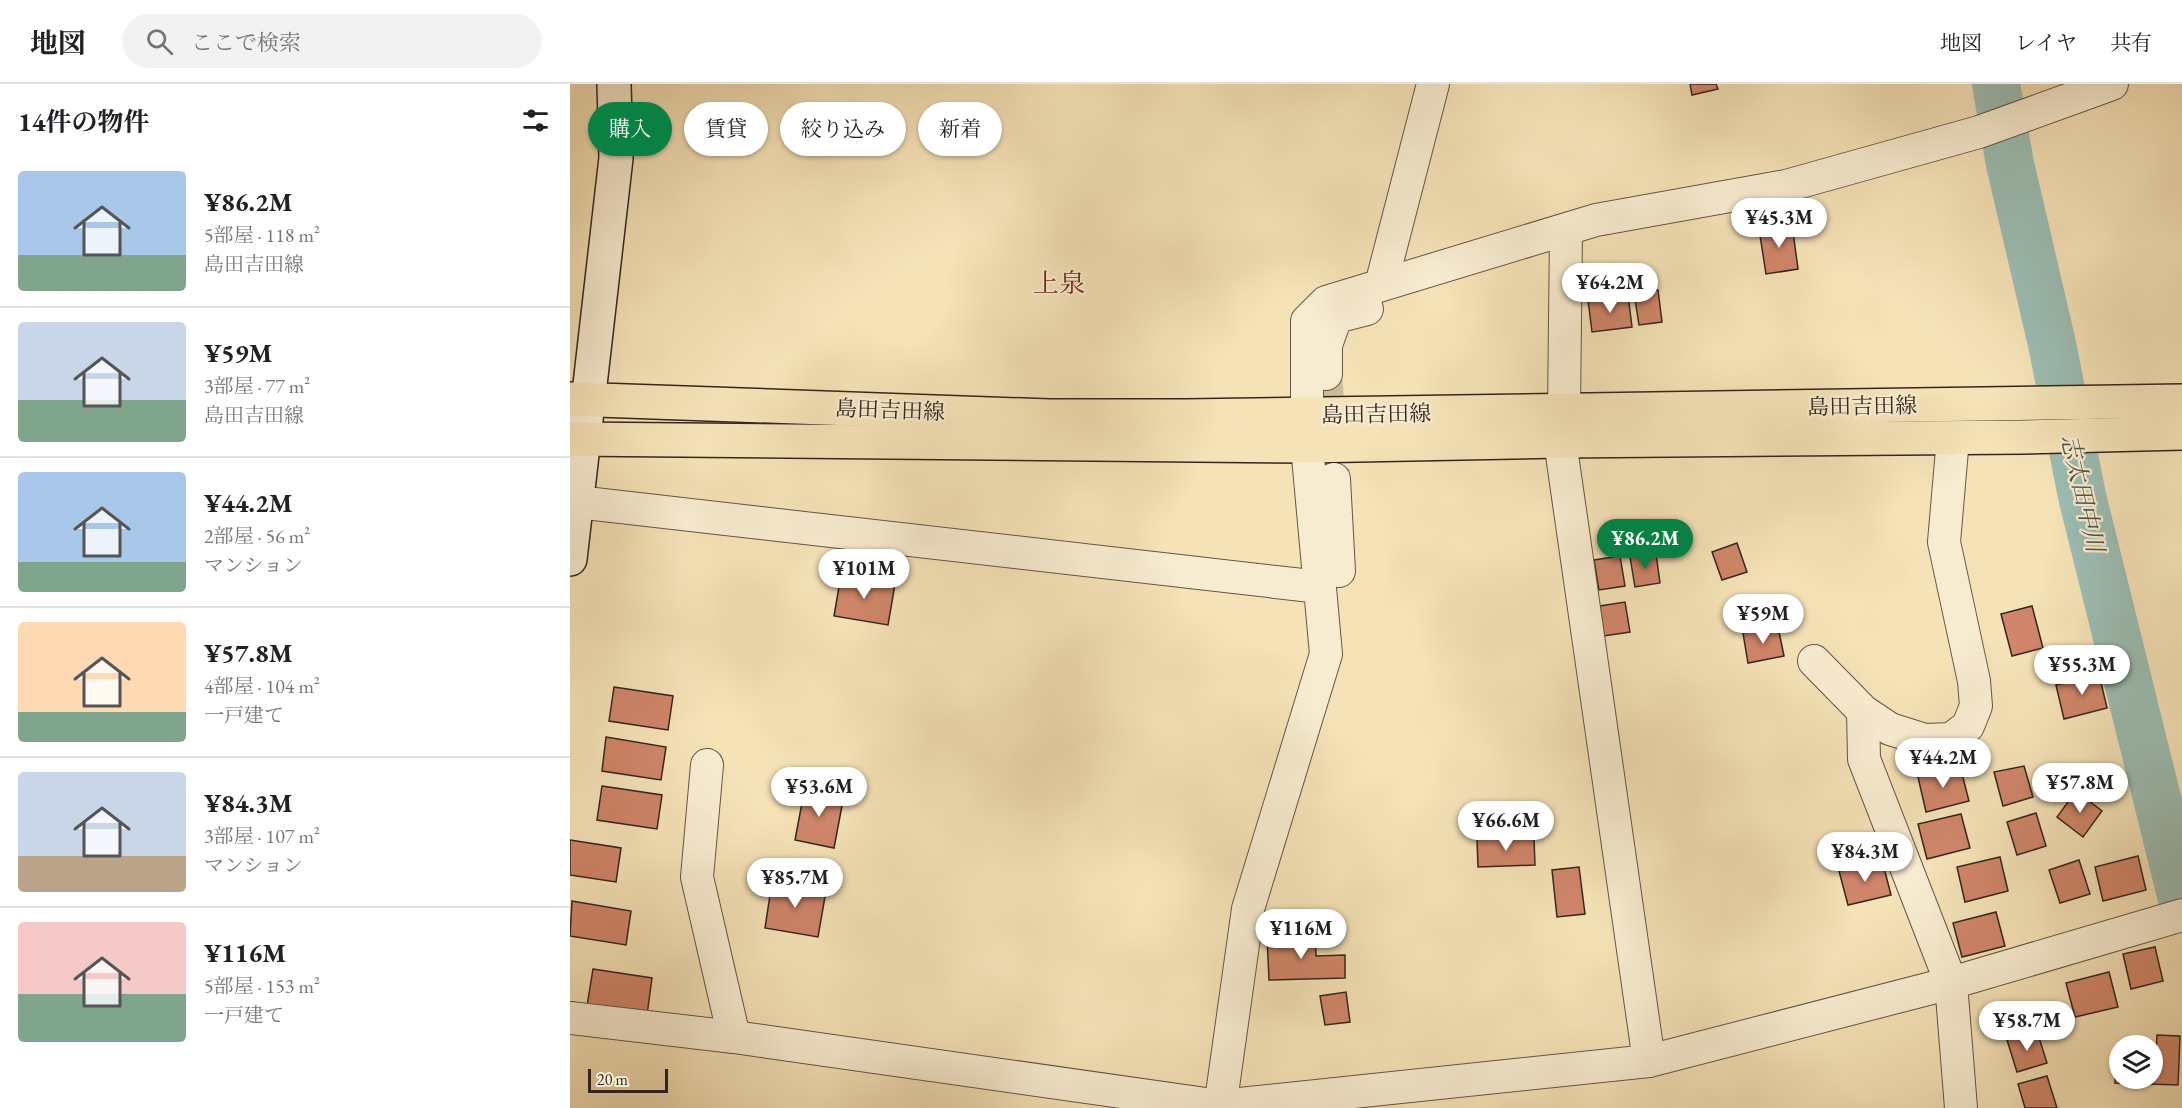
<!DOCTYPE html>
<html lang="ja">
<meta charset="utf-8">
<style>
:root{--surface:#fff;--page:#f2f2f2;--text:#202124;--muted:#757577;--line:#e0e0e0;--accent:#0b8043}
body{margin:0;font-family:"EB Garamond","Noto Serif JP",serif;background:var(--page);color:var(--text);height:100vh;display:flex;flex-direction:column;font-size:22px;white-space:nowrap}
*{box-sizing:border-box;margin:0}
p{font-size:20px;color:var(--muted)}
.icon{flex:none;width:33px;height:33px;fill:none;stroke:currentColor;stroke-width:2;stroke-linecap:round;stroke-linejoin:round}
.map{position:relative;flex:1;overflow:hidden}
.side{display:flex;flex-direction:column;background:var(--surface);width:570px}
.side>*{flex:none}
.banner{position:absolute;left:18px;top:18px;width:570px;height:54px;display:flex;gap:12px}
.tools{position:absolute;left:1539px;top:951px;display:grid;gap:12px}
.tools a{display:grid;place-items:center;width:54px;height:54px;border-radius:50%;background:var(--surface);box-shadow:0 2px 4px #0004;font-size:30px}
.scale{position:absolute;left:18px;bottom:15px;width:80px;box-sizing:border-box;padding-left:6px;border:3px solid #33261f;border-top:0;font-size:16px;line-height:21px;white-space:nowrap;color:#33261f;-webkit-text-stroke:4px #f8ecd0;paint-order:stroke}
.price{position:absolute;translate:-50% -51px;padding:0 14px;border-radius:21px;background:#fff;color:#222;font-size:20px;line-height:39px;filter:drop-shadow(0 2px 3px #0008)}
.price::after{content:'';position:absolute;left:50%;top:36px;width:18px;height:14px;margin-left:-9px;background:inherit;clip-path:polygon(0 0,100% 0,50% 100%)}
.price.active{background:var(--accent);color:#fff}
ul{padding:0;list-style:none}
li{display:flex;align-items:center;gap:18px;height:150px;padding:0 18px}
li+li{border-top:2px solid var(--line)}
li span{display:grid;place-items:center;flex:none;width:168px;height:120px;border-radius:6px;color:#555}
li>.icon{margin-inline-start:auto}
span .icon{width:72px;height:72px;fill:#fffc;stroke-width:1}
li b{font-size:26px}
h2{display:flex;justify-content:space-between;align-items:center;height:72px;padding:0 18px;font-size:26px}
.tag{padding:0 21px;border-radius:27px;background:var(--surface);box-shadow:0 2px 4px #0004;font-size:21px;line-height:54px}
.tag.active{background:var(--accent);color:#fff}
header{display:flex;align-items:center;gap:36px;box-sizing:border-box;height:84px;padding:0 30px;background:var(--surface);border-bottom:2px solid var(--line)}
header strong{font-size:28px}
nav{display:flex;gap:33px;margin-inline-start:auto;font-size:21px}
.search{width:420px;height:54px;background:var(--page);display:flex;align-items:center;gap:15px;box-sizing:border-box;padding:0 21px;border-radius:33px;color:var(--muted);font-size:22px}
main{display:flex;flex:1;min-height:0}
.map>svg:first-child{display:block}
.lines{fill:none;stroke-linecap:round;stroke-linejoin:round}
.river{stroke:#9cbdb2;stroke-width:48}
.building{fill:#d0866a;stroke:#33261f;stroke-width:1.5}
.street-tunnel{stroke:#cebc99;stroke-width:32;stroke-dasharray:32 16;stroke-linecap:butt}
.street-casing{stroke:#645545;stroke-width:34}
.secondary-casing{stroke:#33261f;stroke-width:36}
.primary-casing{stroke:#33261f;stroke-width:36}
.street{stroke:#f8ecd0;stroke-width:32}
.secondary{stroke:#f8ecd0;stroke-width:33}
.primary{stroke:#f5e2b7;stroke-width:33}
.labels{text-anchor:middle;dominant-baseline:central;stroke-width:4.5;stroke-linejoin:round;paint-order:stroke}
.street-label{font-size:22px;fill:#33261f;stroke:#f8ecd0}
.water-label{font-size:24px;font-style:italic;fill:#52534b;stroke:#f8ecd0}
.quarter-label{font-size:26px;fill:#7a1f14;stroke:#f8ecd0}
</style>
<header>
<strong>地図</strong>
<div class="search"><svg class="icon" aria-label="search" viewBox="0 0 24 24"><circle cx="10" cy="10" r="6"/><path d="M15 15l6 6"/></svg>ここで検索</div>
<nav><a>地図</a><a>レイヤ</a><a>共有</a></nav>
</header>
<main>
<section class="side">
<h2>14件の物件<svg class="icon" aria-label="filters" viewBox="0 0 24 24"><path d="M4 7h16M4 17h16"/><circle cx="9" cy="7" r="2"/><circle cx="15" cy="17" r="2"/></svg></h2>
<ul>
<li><span style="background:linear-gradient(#a9c7e8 70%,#7fa58c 0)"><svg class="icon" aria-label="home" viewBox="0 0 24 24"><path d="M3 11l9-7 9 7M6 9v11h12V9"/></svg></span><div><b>¥86.2M</b><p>5部屋 · 118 m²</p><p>島田吉田線</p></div></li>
<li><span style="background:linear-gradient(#c9d6e8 65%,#7fa58c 0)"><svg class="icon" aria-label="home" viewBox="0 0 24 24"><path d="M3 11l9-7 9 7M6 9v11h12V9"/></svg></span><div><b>¥59M</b><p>3部屋 · 77 m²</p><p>島田吉田線</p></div></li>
<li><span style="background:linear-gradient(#a9c7e8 75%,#7fa58c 0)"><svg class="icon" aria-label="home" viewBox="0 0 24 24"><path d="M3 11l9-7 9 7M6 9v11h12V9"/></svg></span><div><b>¥44.2M</b><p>2部屋 · 56 m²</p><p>マンション</p></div></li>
<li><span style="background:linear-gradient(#ffd9b3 75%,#7fa58c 0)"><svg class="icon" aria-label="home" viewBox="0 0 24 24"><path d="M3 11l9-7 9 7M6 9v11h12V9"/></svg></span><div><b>¥57.8M</b><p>4部屋 · 104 m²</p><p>一戸建て</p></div></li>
<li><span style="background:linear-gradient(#c9d6e8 70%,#b9a48a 0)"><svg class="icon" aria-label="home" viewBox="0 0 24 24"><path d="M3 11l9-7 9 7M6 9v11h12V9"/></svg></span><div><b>¥84.3M</b><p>3部屋 · 107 m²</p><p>マンション</p></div></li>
<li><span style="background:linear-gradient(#f6c9c9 60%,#7fa58c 0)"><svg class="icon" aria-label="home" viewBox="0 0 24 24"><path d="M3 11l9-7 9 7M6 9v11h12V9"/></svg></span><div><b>¥116M</b><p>5部屋 · 153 m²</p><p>一戸建て</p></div></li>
</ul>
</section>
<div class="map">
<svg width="1612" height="1024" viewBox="0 0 1612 1024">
<rect width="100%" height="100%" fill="#f5e2b7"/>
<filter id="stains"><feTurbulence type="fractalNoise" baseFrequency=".00333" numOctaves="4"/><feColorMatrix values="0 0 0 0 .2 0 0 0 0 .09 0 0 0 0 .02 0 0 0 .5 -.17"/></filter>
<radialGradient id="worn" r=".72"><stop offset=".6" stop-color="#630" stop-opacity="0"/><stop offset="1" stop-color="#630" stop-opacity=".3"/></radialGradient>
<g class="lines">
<path class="river" d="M1426,0L1440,80L1482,260L1512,412L1612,815"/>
</g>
<g class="building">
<path d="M1120,0H1146L1148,5L1122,11Z"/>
<path d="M1222,140L1228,185L1196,190L1189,145Z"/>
<path d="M1088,206L1092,238L1069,241L1064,209Z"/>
<path d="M1058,211L1062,243L1022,248L1018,216Z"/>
<path d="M1167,459L1177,488L1152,496L1142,468Z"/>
<path d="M1086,470L1090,499L1065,503L1060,473Z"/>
<path d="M1050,472L1055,502L1029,506L1024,476Z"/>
<path d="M271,491L325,500L318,541L264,532Z"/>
<path d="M1055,518L1060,548L1034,552L1030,522Z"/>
<path d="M1462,522L1473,564L1442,572L1431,530Z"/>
<path d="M1208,543L1214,572L1178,579L1173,549Z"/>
<path d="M1529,590L1537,624L1494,635L1486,601Z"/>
<path d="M44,603L103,612L98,646L39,637Z"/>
<path d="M36,653L96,663L91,696L32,687Z"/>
<path d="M1390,682L1399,717L1356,728L1348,693Z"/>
<path d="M1454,682L1463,713L1433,722L1424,688Z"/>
<path d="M32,702L92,711L87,745L27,736Z"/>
<path d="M235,703L274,711L264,764L225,756Z"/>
<path d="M1506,707L1532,727L1513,753L1487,733Z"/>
<path d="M1466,729L1476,762L1447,771L1437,738Z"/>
<path d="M1391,730L1400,764L1357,775L1348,740Z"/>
<path d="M964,754L965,781L908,783L907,755Z"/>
<path d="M0,756L51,764L46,798L0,791Z"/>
<path d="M1568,772L1576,806L1533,817L1525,783Z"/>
<path d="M1430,773L1438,807L1395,818L1387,783Z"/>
<path d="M1312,776L1321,811L1278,821L1269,787Z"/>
<path d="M1509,776L1520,810L1490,819L1479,786Z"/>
<path d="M1009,783L1015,830L987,833L982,786Z"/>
<path d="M202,798L256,807L248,853L195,844Z"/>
<path d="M2,817L61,827L56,861L0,852Z"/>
<path d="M1426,828L1435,862L1392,873L1383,839Z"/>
<path d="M745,851L746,872L775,871V894L699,896L697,853Z"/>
<path d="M1585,863L1593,897L1561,905L1553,870Z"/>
<path d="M23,885L82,894L77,931L17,922Z"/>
<path d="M1539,888L1548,923L1505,933L1496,899Z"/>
<path d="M776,908L780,938L755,941L750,912Z"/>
<path d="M1467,947L1477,979L1447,988L1437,956Z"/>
<path d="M1587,951L1610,952L1608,1001L1545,999L1546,966H1550V994H1582V967L1586,968Z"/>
<path d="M1477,992L1487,1024H1455L1448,1000Z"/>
</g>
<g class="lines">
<path class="street-tunnel" d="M756,290L764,395"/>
<defs>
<g id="street">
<path d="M811,201L863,0"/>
<path d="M756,290V261L766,233L797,225"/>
<path d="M994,328L996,146"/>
<path d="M990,357L1079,977"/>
<path d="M764,395L769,487"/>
<path d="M7,418L750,503"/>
<path d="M1244,577L1293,627L1320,645L1355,656L1381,655L1398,642L1406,622L1404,597L1374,458L1383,354"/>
<path d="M1293,627L1294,675L1381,899L1391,1024"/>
<path d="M137,681L127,793L164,953"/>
<path d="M0,934L164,953L650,1022L1079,977L1381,899L1612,831"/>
<path d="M650,1024L678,825L756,570L737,362V237L756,218L1026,136L1216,102L1409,48L1542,0"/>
</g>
<path id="secondary" d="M0,475L46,74L44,0"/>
<g id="primary">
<path d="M0,315L479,332H616L1612,317"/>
<path d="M0,355L737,362L990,357L1454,353L1612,349"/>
</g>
</defs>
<use href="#street" class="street-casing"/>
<use href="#secondary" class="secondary-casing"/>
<use href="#primary" class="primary-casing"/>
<use href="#street" class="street"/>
<use href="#secondary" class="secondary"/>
<use href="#primary" class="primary"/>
</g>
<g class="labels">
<g class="street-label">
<text transform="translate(1292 322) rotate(-1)">島田吉田線</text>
<text transform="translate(320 326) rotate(2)">島田吉田線</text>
<text transform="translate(806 330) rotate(-1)">島田吉田線</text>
</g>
<g class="water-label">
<text transform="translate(1513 409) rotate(77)">志太田中川</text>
</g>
<g class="quarter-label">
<text x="489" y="199">上泉</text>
</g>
</g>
<rect width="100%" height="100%" filter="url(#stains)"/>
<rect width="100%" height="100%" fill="url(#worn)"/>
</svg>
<div class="tools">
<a><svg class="icon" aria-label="layers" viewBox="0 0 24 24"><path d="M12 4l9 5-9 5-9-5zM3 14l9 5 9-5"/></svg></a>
</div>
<div class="scale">20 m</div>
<b class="price" style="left:1209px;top:165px">¥45.3M</b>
<b class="price" style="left:1040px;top:230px">¥64.2M</b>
<b class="price active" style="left:1075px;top:486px">¥86.2M</b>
<b class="price" style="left:294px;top:516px">¥101M</b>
<b class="price" style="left:1193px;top:561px">¥59M</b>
<b class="price" style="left:1512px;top:612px">¥55.3M</b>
<b class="price" style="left:1373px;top:705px">¥44.2M</b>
<b class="price" style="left:1510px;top:730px">¥57.8M</b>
<b class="price" style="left:249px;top:734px">¥53.6M</b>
<b class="price" style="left:936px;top:768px">¥66.6M</b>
<b class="price" style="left:1295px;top:799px">¥84.3M</b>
<b class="price" style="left:225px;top:825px">¥85.7M</b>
<b class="price" style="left:731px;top:876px">¥116M</b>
<b class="price" style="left:1457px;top:968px">¥58.7M</b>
<div class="banner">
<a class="tag active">購入</a>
<a class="tag">賃貸</a>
<a class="tag">絞り込み</a>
<a class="tag">新着</a>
</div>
</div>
</main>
